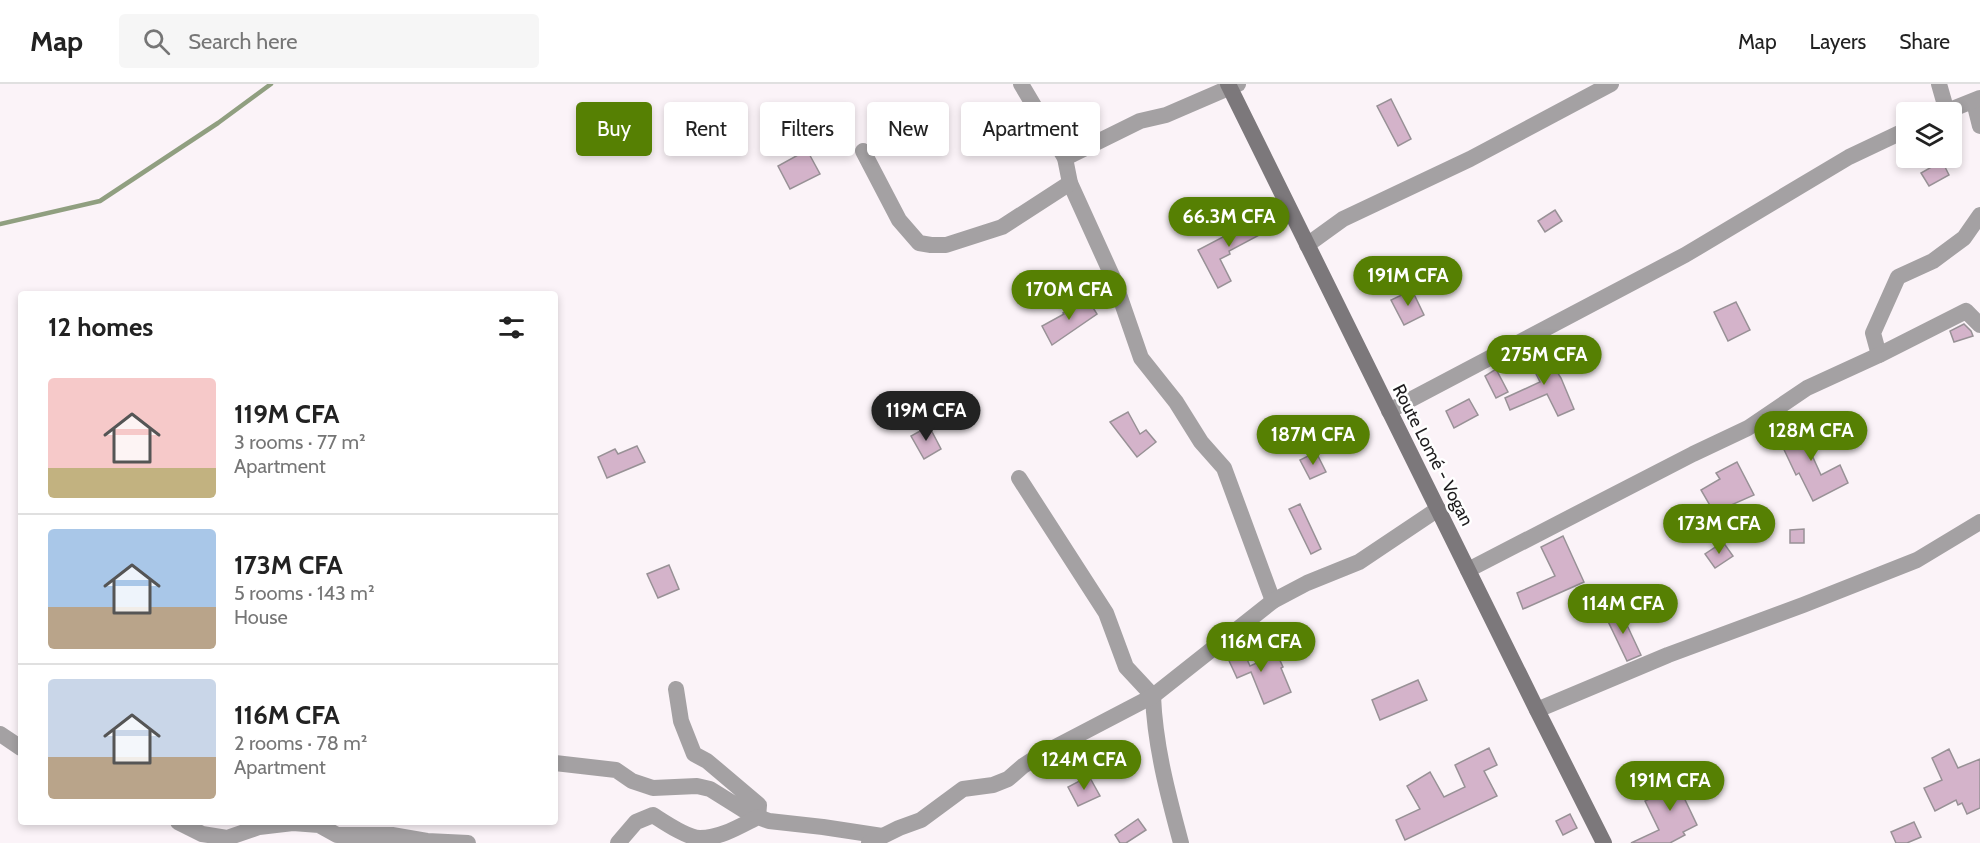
<!DOCTYPE html>
<meta charset="utf-8">
<style>
:root{--surface:#fff;--page:#f6f6f6;--text:#222;--muted:#767676;--line:#e0e0e0;--accent:#568003}
body{margin:0;font-family:Cabin,sans-serif;background:var(--page);color:var(--text);height:100vh;display:flex;flex-direction:column;font-size:22px;white-space:nowrap}
*{box-sizing:border-box;margin:0}
p{font-size:20px;color:var(--muted)}
.icon{flex:none;width:33px;height:33px;fill:none;stroke:currentColor;stroke-width:2;stroke-linecap:round;stroke-linejoin:round}
.map{position:relative;flex:1;overflow:hidden}
.sheet{position:absolute;left:18px;top:207px;width:540px;height:534px;display:flex;flex-direction:column;background:var(--surface);border-radius:6px;box-shadow:0 3px 9px #0003}
.sheet>*{flex:none}
.hud{position:absolute;left:576px;top:18px;width:570px;height:54px;display:flex;gap:12px}
.controls{position:absolute;left:1896px;top:18px;display:grid;gap:12px}
.controls a{display:grid;place-items:center;width:66px;height:66px;border-radius:6px;background:var(--surface);box-shadow:0 3px 9px #0003;font-size:30px}
.price{position:absolute;translate:-50% -51px;padding:0 14px;border-radius:21px;background:var(--accent);color:#fff;font-size:20px;line-height:39px;filter:drop-shadow(0 2px 3px #0008)}
.price::after{content:'';position:absolute;left:50%;top:36px;width:18px;height:14px;margin-left:-9px;background:inherit;clip-path:polygon(0 0,100% 0,50% 100%)}
.price.on{background:#222;color:#fff}
ul{padding:0;list-style:none}
li{display:flex;align-items:center;gap:18px;height:150px;padding:0 30px}
li+li{border-top:2px solid var(--line)}
li span{display:grid;place-items:center;flex:none;width:168px;height:120px;border-radius:6px;color:#555}
li>.icon{margin-inline-start:auto}
span .icon{width:72px;height:72px;fill:#fffc;stroke-width:1}
li b{font-size:26px}
h2{display:flex;justify-content:space-between;align-items:center;height:72px;padding:0 30px;font-size:26px}
.pill{padding:0 21px;border-radius:6px;background:var(--surface);box-shadow:0 3px 9px #0003;font-size:21px;line-height:54px}
.pill.on{background:var(--accent);color:#fff}
header{display:flex;align-items:center;gap:36px;box-sizing:border-box;height:84px;padding:0 30px;background:var(--surface);border-bottom:2px solid var(--line)}
header strong{font-size:28px}
nav{display:flex;gap:33px;margin-inline-start:auto;font-size:21px}
.search{width:420px;height:54px;background:var(--page);display:flex;align-items:center;gap:15px;box-sizing:border-box;padding:0 21px;border-radius:6px;color:var(--muted);font-size:22px}
.map>svg:first-child{display:block}
.lines{fill:none;stroke-linecap:round;stroke-linejoin:round}
.stream{stroke:#909f80;stroke-width:4.5}
.building{fill:#d4b3ca;stroke:#989196;stroke-width:1.5}
.minor{stroke:#a4a1a3;stroke-width:16}
.secondary{stroke:#7c787b;stroke-width:16}
.labels{text-anchor:middle;dominant-baseline:central;stroke-width:5;stroke-linejoin:round;paint-order:stroke}
.street-label{font-size:18px;fill:#1d1b1d;stroke:#fff}
</style>
<header>
<strong>Map</strong>
<div class="search"><svg class="icon" aria-label="search" viewBox="0 0 24 24"><circle cx="10" cy="10" r="6"/><path d="M15 15l6 6"/></svg>Search here</div>
<nav><a>Map</a><a>Layers</a><a>Share</a></nav>
</header>
<div class="map">
<svg width="1980" height="759" viewBox="0 0 1980 759">
<rect width="100%" height="100%" fill="#fbf3f8"/>
<g class="lines">
<path class="stream" d="M0,140L100,117L218,39L271,0"/>
</g>
<g class="building">
<path d="M1391,15L1411,55L1398,62L1377,22Z"/>
<path d="M807,66L820,90L790,105L778,82Z"/>
<path d="M1942,77L1949,91L1929,102L1921,89Z"/>
<path d="M1555,126L1562,137L1545,148L1538,137Z"/>
<path d="M1256,131L1265,148L1229,167L1230,170L1220,175L1231,197L1218,204L1198,166L1225,152L1223,148Z"/>
<path d="M1039,192L1048,208L1032,217L1023,202Z"/>
<path d="M1412,206L1424,231L1404,241L1391,216Z"/>
<path d="M1087,214L1097,230L1052,261L1042,242L1064,230L1063,229Z"/>
<path d="M1736,218L1750,246L1728,257L1714,228Z"/>
<path d="M1964,240L1971,247L1973,252L1954,258L1950,247Z"/>
<path d="M1542,264L1561,294L1574,325L1558,332L1547,310L1510,326L1505,314L1540,298L1527,272Z"/>
<path d="M1496,285L1508,308L1496,314L1485,292Z"/>
<path d="M1469,315L1478,331L1454,344L1446,327Z"/>
<path d="M1128,328L1140,350L1146,346L1156,358L1137,373L1110,338Z"/>
<path d="M1822,336L1828,346L1806,358L1821,391L1840,381L1848,399L1813,417L1799,389L1796,391L1778,353L1799,343L1800,347Z"/>
<path d="M929,342L941,365L924,375L911,352Z"/>
<path d="M637,362L645,378L607,394L598,373L615,365L618,370Z"/>
<path d="M1316,368L1326,388L1310,395L1300,376Z"/>
<path d="M1737,378L1754,411L1731,421L1744,446L1729,454L1701,406L1720,395L1716,389Z"/>
<path d="M1300,420L1321,465L1311,470L1289,425Z"/>
<path d="M1804,445V459H1790V446Z"/>
<path d="M1563,452L1584,498L1523,525L1517,509L1555,492L1541,463Z"/>
<path d="M1723,458L1733,472L1715,484L1705,470Z"/>
<path d="M669,481L679,505L658,514L647,490Z"/>
<path d="M1619,524L1641,571L1627,577L1605,531Z"/>
<path d="M1239,557L1250,582L1277,570L1283,583L1281,584L1291,608L1264,620L1251,588L1237,594L1225,568Z"/>
<path d="M1418,596L1427,616L1380,636L1372,616Z"/>
<path d="M1489,664L1497,681L1484,687L1497,712L1405,756L1396,736L1420,725L1407,702L1430,688L1444,713L1465,703L1455,681Z"/>
<path d="M1949,665L1958,684L1980,675V724L1967,730L1962,719L1958,721L1956,716L1935,727L1924,704L1942,696L1932,674Z"/>
<path d="M1679,685L1685,697L1678,701L1697,741L1683,748L1685,751L1670,759H1631L1659,746L1645,717L1668,706L1662,693Z"/>
<path d="M1089,692L1100,712L1078,722L1068,703Z"/>
<path d="M1570,730L1577,744L1563,751L1556,737Z"/>
<path d="M1138,735L1146,746L1126,759H1120L1115,751Z"/>
<path d="M1914,738L1921,753L1907,759H1896L1891,748Z"/>
</g>
<g class="lines">
<g class="minor">
<path d="M1021,0L1065,74L1070,99L1114,196L1141,274L1176,318L1201,358L1224,384L1273,517"/>
<path d="M1939,0L1947,28"/>
<path d="M1974,18L1980,42"/>
<path d="M1945,28L1980,14"/>
<path d="M863,67L899,136L919,159L931,161H946L1002,143L1070,99"/>
<path d="M1065,74L1140,37L1166,31L1238,0"/>
<path d="M1307,161L1343,135L1470,75L1611,0"/>
<path d="M1879,271L1873,249L1898,193L1933,177L1964,154L1980,131"/>
<path d="M1389,327L1685,171L1849,73L1906,46"/>
<path d="M1019,394L1106,529L1126,583L1153,612C1155,662 1168,711 1181,759"/>
<path d="M1468,486L1693,370L1748,344L1807,304L1879,271L1966,227L1980,241"/>
<path d="M1537,626L1668,571L1803,521L1917,476L1980,438"/>
<path d="M0,650L21,664"/>
<path d="M555,679L616,686L632,697L653,704L697,702L710,705L742,725L758,733L759,721L707,677L694,670L681,637L676,605"/>
<path d="M178,738L202,750L227,754L259,743L293,739L319,741L337,751H392L427,757L468,759"/>
<path d="M618,759L636,738L653,731C664,738 687,754 700,754C721,754 740,742 758,733L769,737L823,743L882,752"/>
<path d="M869,759L899,744L921,736L963,705L993,701L1008,695L1023,682L1040,671L1153,612L1273,517L1307,499L1359,478L1438,425"/>
</g>
<path class="secondary" d="M1228,0L1537,626L1604,759"/>
</g>
<g class="labels">
<g class="street-label">
<text transform="translate(1433 371) rotate(63)">Route Lomé - Vogan</text>
</g>
</g>
</svg>
<div class="controls">
<a><svg class="icon" aria-label="layers" viewBox="0 0 24 24"><path d="M12 4l9 5-9 5-9-5zM3 14l9 5 9-5"/></svg></a>
</div>
<b class="price" style="left:1229px;top:164px">66.3M CFA</b>
<b class="price" style="left:1408px;top:223px">191M CFA</b>
<b class="price" style="left:1069px;top:237px">170M CFA</b>
<b class="price" style="left:1544px;top:302px">275M CFA</b>
<b class="price on" style="left:926px;top:358px">119M CFA</b>
<b class="price" style="left:1811px;top:378px">128M CFA</b>
<b class="price" style="left:1313px;top:382px">187M CFA</b>
<b class="price" style="left:1719px;top:471px">173M CFA</b>
<b class="price" style="left:1623px;top:551px">114M CFA</b>
<b class="price" style="left:1261px;top:589px">116M CFA</b>
<b class="price" style="left:1084px;top:707px">124M CFA</b>
<b class="price" style="left:1670px;top:728px">191M CFA</b>
<div class="hud">
<a class="pill on">Buy</a>
<a class="pill">Rent</a>
<a class="pill">Filters</a>
<a class="pill">New</a>
<a class="pill">Apartment</a>
</div>
<section class="sheet">
<h2>12 homes<svg class="icon" aria-label="filters" viewBox="0 0 24 24"><path d="M4 7h16M4 17h16"/><circle cx="9" cy="7" r="2"/><circle cx="15" cy="17" r="2"/></svg></h2>
<ul>
<li><span style="background:linear-gradient(#f6c9c9 75%,#c2b280 0)"><svg class="icon" aria-label="home" viewBox="0 0 24 24"><path d="M3 11l9-7 9 7M6 9v11h12V9"/></svg></span><div><b>119M CFA</b><p>3 rooms · 77 m²</p><p>Apartment</p></div></li>
<li><span style="background:linear-gradient(#a9c7e8 65%,#b9a48a 0)"><svg class="icon" aria-label="home" viewBox="0 0 24 24"><path d="M3 11l9-7 9 7M6 9v11h12V9"/></svg></span><div><b>173M CFA</b><p>5 rooms · 143 m²</p><p>House</p></div></li>
<li><span style="background:linear-gradient(#c9d6e8 65%,#b9a48a 0)"><svg class="icon" aria-label="home" viewBox="0 0 24 24"><path d="M3 11l9-7 9 7M6 9v11h12V9"/></svg></span><div><b>116M CFA</b><p>2 rooms · 78 m²</p><p>Apartment</p></div></li>
</ul>
</section>
</div>
